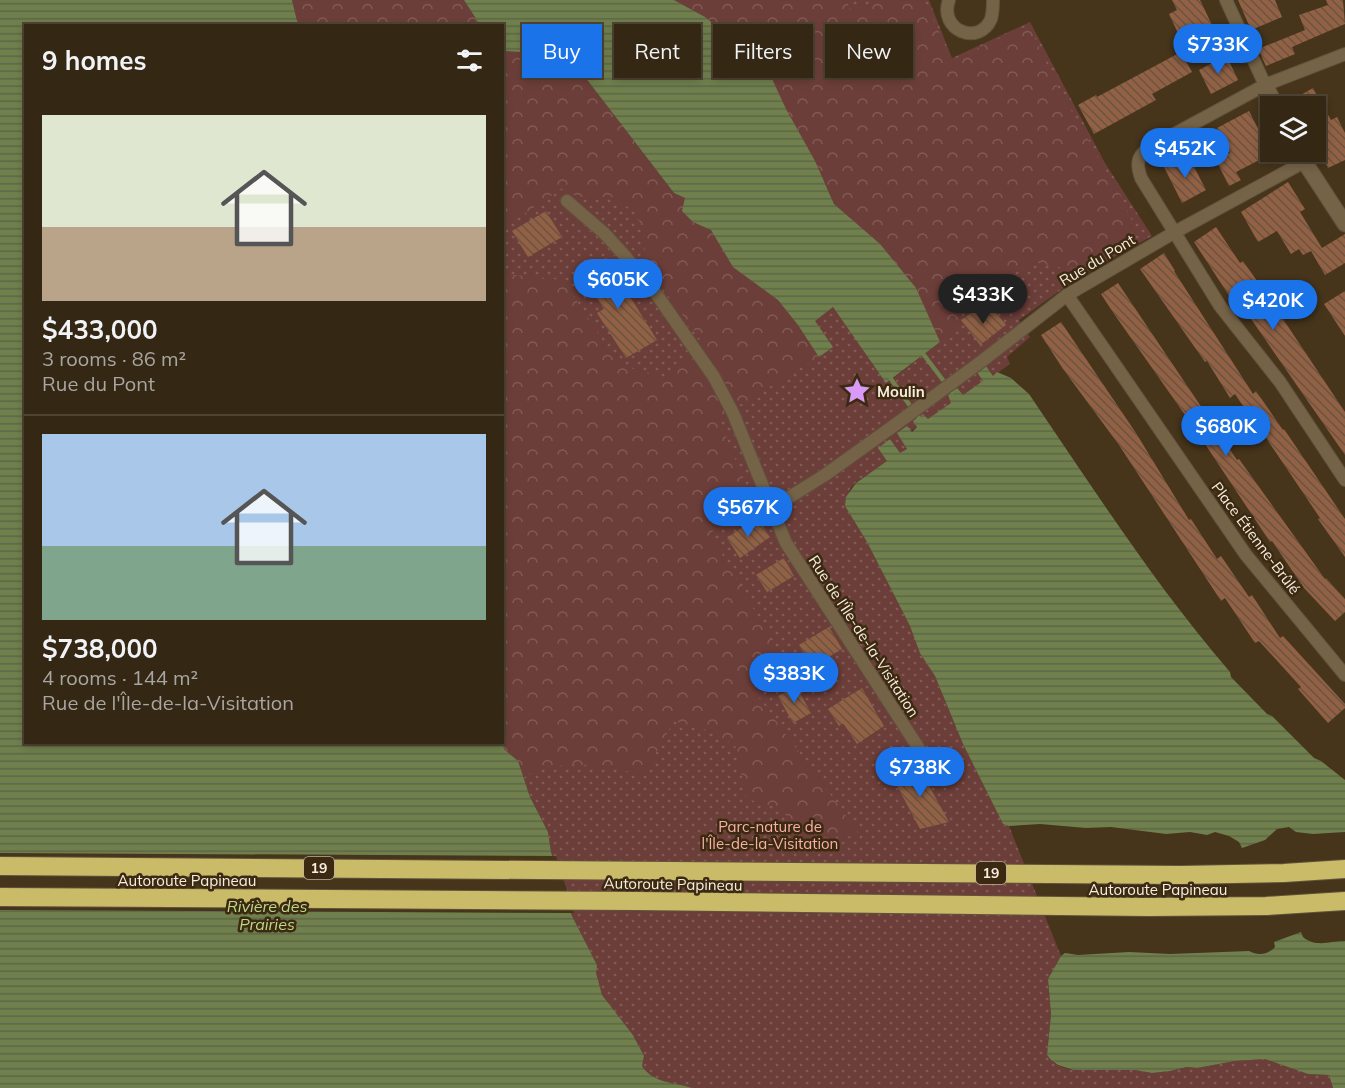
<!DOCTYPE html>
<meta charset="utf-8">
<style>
:root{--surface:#342714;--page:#3f3322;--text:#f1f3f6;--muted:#a9a5a0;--line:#4e4434;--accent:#1a73e8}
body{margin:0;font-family:Mulish,sans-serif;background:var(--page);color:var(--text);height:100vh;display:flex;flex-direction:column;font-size:22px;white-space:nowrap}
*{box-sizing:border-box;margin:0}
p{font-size:20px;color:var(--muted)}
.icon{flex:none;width:33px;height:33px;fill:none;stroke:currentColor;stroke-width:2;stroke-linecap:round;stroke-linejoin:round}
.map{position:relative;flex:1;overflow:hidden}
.panel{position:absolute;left:24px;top:24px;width:480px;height:720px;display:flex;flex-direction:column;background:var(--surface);border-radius:0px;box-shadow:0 3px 9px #0003,0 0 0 2px var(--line)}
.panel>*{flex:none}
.top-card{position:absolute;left:522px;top:24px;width:570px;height:54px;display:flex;gap:12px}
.controls{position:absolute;left:1260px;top:96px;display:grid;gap:12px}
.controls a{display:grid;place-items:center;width:66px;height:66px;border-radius:0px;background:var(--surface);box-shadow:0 3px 9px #0003,0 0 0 2px var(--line);font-size:30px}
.price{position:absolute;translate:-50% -51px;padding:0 14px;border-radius:21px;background:var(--accent);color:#fff;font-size:20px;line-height:39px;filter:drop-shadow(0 2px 3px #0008)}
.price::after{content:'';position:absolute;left:50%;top:36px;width:18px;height:14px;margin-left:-9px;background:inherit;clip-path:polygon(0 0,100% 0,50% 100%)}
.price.on{background:#222;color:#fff}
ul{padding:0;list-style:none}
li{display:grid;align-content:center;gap:12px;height:318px;padding:0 18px}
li+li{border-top:2px solid var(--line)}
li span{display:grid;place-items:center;height:186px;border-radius:0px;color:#555}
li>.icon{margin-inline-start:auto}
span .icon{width:108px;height:108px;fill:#fffc;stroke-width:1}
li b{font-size:26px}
h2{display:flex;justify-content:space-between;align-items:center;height:72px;padding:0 18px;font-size:26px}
.chip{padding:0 21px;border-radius:0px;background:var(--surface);box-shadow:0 3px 9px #0003,0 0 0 2px var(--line);font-size:21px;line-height:54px}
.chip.on{background:var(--accent);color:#fff}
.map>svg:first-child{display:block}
.grass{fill:url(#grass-dots)}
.forest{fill:url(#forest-crowns)}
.water{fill:url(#water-rules)}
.pier{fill:#46341b}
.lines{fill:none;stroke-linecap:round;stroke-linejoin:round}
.stream{stroke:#6f804d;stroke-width:4.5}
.building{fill:url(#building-back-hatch)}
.minor-casing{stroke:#60523c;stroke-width:14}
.tertiary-casing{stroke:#60523c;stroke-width:17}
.motorway-casing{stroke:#60523c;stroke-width:20}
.minor{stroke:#756348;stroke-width:12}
.tertiary{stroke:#756348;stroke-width:15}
.motorway{stroke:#cabb68;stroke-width:18}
.labels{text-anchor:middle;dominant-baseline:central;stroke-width:5;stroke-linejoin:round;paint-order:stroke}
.shield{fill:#3b2a11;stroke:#bfb2a0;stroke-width:1.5}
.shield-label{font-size:14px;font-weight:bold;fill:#f8edde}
.street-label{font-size:15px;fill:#f8edde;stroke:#3b2a11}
.poi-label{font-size:15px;font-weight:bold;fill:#f8edde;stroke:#3b2a11;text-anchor:start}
.park-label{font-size:15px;fill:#f8b0a7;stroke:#3b2a11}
.water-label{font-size:16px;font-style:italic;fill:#bdd889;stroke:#3b2a11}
</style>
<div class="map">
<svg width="1345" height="1088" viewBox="0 0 1345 1088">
<defs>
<pattern id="grass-dots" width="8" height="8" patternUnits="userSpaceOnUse" patternTransform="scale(1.5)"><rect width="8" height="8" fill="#6c3e39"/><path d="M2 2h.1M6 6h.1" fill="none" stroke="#825a55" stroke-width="1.8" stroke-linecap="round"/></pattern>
<pattern id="forest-crowns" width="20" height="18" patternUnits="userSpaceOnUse" patternTransform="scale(1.5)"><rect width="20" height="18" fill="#6c3e39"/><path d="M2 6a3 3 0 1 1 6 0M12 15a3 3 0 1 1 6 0" fill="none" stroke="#825a55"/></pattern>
<pattern id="water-rules" width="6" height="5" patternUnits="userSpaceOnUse" patternTransform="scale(1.5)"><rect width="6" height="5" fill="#6f804d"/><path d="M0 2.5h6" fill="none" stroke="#5e6648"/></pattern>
<pattern id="building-back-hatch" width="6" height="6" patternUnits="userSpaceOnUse" patternTransform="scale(1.5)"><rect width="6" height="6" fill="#926144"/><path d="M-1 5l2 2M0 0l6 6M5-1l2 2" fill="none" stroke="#6a5343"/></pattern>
</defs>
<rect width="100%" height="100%" fill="#46341b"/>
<path class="grass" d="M674,0H929L952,58L1030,22L1105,163L1152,236L1083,274L1019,320L1030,337L1007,357L1010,364L993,376L986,366L984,381L962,396L957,389L948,395L952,403L928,420L923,414C917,429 914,432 898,433L907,449L900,454L890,439L879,448L888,461L855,483L850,489L845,506L867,542L910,626L921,653L935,676L963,744L1003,824L1009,826L1061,956L1048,979L1051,1014L1047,1055C1053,1064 1062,1068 1072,1070H1135L1152,1073L1170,1071L1187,1067L1197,1068L1235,1061L1265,1059L1308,1074L1329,1075L1333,1088H692C675,1082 654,1084 642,1066L644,1056L633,1035L602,995L595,973L597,965L572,916L551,852L548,832L530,797L518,761L501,743L502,742L503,51L814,321L833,307L887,383L940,342L705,17Z"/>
<g class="forest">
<path d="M292,0H464L480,25H298Z"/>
<path d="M674,0H846L851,11L878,0H924L952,60L1029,25L1057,86L1122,198L1136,230L1121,248L1068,269L1038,263L970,288L960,302V326L953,337L940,342L916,288L880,244L834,204L815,161L786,109L767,68L705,17Z"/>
<path d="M551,46L585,77L674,193L686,198L693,222L711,230L733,267L778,300L798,325L819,357L718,418L753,501L710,533L781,657L745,679L861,836L807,838L779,808L747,799L735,745L704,729L674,721L644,774L586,765L546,766L523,778L518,761L505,750L501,743L502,742L503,268L506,274L563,280L619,365L669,378L700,338L646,267L643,229L634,211L612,197H577L564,187L503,228V51L519,52Z"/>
</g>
<g class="water">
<path d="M0,0H292L298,25L26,26V742L501,743L505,750L518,761L530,797L548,832L551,852L572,916L597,965L596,973L602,995L633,1035L644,1056L642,1066C654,1084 675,1082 692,1088H0Z"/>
<path d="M464,0H674L705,17L767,68L786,109L815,161L834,204L880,244L916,288L940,342L886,383L833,307L815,321L833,347L819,357L798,325L778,300L733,267L711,230L693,222L682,211L685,198L674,193L585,77L551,47L519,52L503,51L502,26L480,25Z"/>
<path d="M986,366L993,376L997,372L1011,378L1029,394C1093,488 1155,585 1230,672L1231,677L1267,714L1272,716L1314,758L1321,761L1345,780V832L1313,834L1296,832L1289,827L1277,829L1265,840L1242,848L1239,842L1229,836L1215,832L1207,835L1190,832L1166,834L1111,827L1086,828L1040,824L1009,826L1003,824L963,744L935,676L920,653L910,626L867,542L845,506L846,497L856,483L887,461L878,448L890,439L900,453L907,449L897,433L907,426L912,432L917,427L913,421L923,414L928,419L951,403L948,395L957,388L963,395L983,381L977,372Z"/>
<path d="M1301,932L1303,937C1316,948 1330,941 1345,941V1088H1333L1329,1075L1308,1074L1265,1059L1235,1061L1197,1068L1187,1067L1170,1071L1152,1073L1135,1070H1073L1058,1065L1051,1060L1047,1055L1051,1014L1048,979L1061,956L1065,953L1078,955L1129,952L1170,954L1249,951C1258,956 1268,955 1275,947L1274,942Z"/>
</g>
<path class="pier" d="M0,853L556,856L574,913L0,910Z"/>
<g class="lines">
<g class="stream">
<path d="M924,355L952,392"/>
<path d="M891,379L918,417"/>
</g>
</g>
<g class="building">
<path d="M1172,0H1200L1214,29L1183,44L1169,14L1177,10Z"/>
<path d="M1238,0H1275L1282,17L1251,30Z"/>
<path d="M1326,0H1343L1345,24L1292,47L1295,54L1266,66L1258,49L1305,30L1299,15L1328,5Z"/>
<path d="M1181,52L1192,72L1152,94L1156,100L1094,134L1078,105L1096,95L1097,97Z"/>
<path d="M1223,57L1226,63L1229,61L1238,80L1211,94L1199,70Z"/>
<path d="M1313,88L1331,120L1337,117L1345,133V160L1328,168L1316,143V106H1286L1285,104Z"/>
<path d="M1249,111L1271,154L1236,172L1241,180L1229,186L1216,160L1230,153L1217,128Z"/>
<path d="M1188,155L1206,190L1182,203L1164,167Z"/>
<path d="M1288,182L1305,209L1300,212L1322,248L1345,234V263L1325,275L1311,251L1303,255L1299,249L1291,254L1277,231L1258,242L1241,212Z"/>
<path d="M546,211L562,237L528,257L512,231Z"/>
<path d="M1216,227L1240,263L1243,261L1260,285L1274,308L1275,307L1345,412V455L1249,316L1245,318L1232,296L1230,297L1194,242Z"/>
<path d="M1164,253L1175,271H1174L1253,394L1256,391L1283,430L1284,429L1345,519V557L1318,519L1320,518L1262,432L1261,433L1235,394L1230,398L1207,361L1205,362L1140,269Z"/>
<path d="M606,258L657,340L626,358L597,313L604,309L581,273Z"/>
<path d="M1118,283L1237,460L1239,459L1325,579L1326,578L1345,599V612L1335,621L1304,588L1272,541L1270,542L1197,432L1112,311L1101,294Z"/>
<path d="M1345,291V336L1324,304Z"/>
<path d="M978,308L984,316L993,309L1006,325L980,345L961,320Z"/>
<path d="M1061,322L1136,433L1189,520L1191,519L1217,559L1221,556L1249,597L1252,595L1280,638L1283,636L1345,704V708L1328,723L1298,689L1301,687L1259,641L1255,643L1225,598L1221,601L1119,445L1063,369L1041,335Z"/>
<path d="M757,517L770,537L740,558L727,538Z"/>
<path d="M784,558L794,576L767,592L756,575Z"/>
<path d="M829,627L842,649L812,667L799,645Z"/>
<path d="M796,686L811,713L793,723L778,696Z"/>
<path d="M862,688L884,726L857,744L843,723L839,726L828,709Z"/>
<path d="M917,764L949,822L920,829L893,778Z"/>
</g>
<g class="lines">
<defs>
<g id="minor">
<path d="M949,0C938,30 979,47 991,19C993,13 993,6 993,0"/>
<path d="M1226,0L1265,85"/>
<path d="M1345,54L1265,85L1154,145C1138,154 1135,161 1141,178L1220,306L1280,382L1345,480"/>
<path d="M567,201L605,234L625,256L657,295L714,377L733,413L786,543L925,758"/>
<path d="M1067,295L1246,555L1345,675"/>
<path d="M772,508L825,475L892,427L982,361L1067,295L1175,232L1304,162"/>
</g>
<g id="tertiary">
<path d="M1265,85L1276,106"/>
<path d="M1298,152L1345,224"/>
</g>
<g id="motorway">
<path d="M0,866L1181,875L1284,873L1345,869"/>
<path d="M0,897L637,901L1149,907L1266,906L1345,901"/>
</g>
</defs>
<use href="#minor" class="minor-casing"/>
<use href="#tertiary" class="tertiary-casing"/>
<use href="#motorway" class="motorway-casing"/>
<use href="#minor" class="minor"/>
<use href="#tertiary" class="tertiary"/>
<use href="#motorway" class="motorway"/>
</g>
<defs>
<symbol id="sight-bare" viewBox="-9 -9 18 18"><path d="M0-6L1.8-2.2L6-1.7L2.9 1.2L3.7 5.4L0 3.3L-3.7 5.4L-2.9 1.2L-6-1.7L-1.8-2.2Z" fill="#d99af7" stroke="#3b2a11" stroke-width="2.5" paint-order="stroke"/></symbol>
</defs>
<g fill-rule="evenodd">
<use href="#sight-bare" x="838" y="372" width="38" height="38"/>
</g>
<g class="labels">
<g class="shield">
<rect x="304" y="857" width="30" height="22" rx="4.5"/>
<rect x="976" y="862" width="30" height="22" rx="4.5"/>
</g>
<g class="shield-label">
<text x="319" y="868">19</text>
<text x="991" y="873">19</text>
</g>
<g class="street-label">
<text transform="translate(1097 260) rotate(-31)">Rue du Pont</text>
<text transform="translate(1256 538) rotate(53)">Place Étienne-Brûlé</text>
<text transform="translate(864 636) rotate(57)">Rue de l'Île-de-la-Visitation</text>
<text x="187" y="880">Autoroute Papineau</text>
<text transform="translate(673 884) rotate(1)">Autoroute Papineau</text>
<text x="1158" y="889">Autoroute Papineau</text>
</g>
<g class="poi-label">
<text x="877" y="391">Moulin</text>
</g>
<g class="park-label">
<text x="770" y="826">Parc-nature de<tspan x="770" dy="17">l'Île-de-la-Visitation</tspan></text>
</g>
<g class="water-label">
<text x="267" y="906">Rivière des<tspan x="267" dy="18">Prairies</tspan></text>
</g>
</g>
</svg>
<div class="controls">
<a><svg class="icon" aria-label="layers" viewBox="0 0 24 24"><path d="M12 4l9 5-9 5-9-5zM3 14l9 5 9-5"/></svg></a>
</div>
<b class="price" style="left:1218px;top:75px">$733K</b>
<b class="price" style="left:1185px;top:179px">$452K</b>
<b class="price" style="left:618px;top:310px">$605K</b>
<b class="price on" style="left:983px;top:325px">$433K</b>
<b class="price" style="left:1273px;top:331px">$420K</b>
<b class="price" style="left:1226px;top:457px">$680K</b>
<b class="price" style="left:748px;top:538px">$567K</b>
<b class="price" style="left:794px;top:704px">$383K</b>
<b class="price" style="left:920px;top:798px">$738K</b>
<div class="top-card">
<a class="chip on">Buy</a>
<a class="chip">Rent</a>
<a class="chip">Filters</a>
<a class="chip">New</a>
</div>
<section class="panel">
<h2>9 homes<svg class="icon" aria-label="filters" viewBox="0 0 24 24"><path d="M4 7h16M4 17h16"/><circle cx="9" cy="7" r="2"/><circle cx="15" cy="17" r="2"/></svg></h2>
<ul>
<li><span style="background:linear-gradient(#dfe7d0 60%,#b9a48a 0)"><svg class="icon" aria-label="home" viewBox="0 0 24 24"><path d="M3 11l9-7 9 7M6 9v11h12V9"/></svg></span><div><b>$433,000</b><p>3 rooms · 86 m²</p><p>Rue du Pont</p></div></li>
<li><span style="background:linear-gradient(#a9c7e8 60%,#7fa58c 0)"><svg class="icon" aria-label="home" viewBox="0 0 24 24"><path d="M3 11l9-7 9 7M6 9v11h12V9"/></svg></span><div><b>$738,000</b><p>4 rooms · 144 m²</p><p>Rue de l'Île-de-la-Visitation</p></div></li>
</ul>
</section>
</div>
